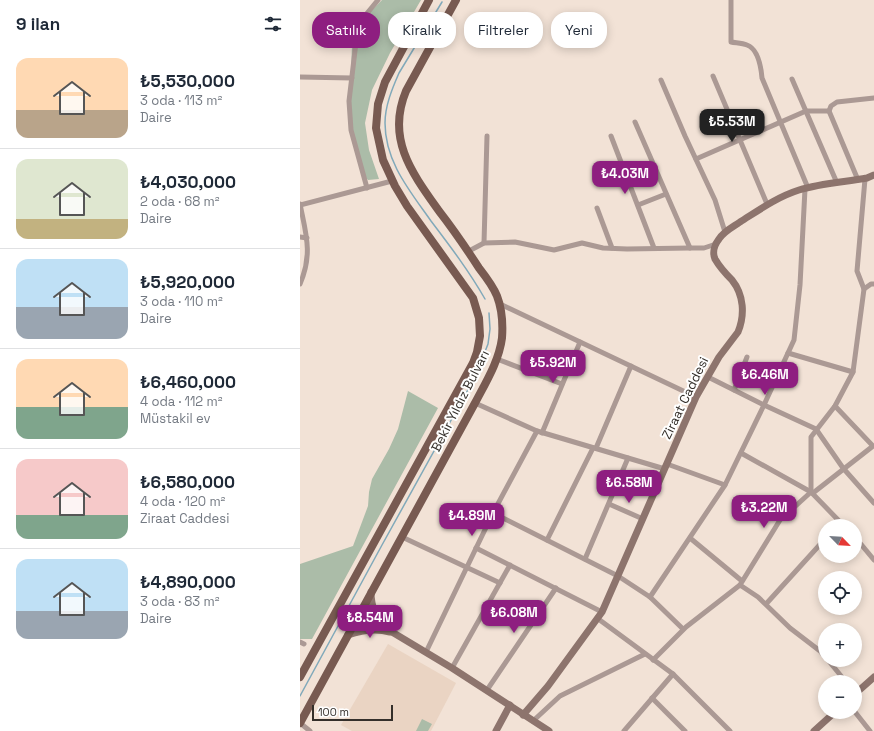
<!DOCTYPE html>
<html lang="tr">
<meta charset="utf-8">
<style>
:root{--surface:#fff;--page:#f2f2f3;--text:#1f2937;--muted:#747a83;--line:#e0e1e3;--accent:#8e1e80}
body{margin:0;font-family:"Space Grotesk",sans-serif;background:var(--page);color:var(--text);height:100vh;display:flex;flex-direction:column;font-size:15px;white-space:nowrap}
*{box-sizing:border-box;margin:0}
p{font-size:13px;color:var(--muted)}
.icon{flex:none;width:22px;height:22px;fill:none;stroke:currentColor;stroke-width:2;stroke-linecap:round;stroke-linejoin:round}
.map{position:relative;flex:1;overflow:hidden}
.details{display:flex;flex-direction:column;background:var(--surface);width:300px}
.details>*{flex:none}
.guide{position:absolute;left:12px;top:12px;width:380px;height:36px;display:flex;gap:8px}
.needle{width:26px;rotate:115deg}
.buttons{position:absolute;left:518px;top:519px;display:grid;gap:8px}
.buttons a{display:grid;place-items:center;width:44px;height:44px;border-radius:50%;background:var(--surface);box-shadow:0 2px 10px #0003;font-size:20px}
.scale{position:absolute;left:12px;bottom:10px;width:81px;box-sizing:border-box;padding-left:4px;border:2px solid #342f2a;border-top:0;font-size:11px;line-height:14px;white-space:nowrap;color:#342f2a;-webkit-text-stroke:3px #fff;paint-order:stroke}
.price{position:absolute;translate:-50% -34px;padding:0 9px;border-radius:8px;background:var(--accent);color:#fff;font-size:13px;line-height:26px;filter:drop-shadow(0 1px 2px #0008)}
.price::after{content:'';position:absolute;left:50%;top:24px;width:12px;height:9px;margin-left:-6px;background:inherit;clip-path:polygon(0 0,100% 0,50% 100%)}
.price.current{background:#222;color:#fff}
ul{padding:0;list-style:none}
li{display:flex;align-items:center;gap:12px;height:100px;padding:0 16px}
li+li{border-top:1px solid var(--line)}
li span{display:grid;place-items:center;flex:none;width:112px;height:80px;border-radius:12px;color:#555}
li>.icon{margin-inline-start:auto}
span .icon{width:48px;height:48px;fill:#fffc;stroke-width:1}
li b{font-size:17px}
h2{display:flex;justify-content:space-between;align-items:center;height:48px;padding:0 16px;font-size:17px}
.chip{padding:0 14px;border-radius:16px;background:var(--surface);box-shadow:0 2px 10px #0003;font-size:14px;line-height:36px}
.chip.current{background:var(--accent);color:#fff}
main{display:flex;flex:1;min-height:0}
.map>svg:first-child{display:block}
.built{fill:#ead4c3}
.green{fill:#abbca8}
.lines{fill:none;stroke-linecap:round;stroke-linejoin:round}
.stream{stroke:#81a9ba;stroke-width:1.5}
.street{stroke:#ab9994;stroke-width:5}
.secondary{stroke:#8d746d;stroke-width:7}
.primary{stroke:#785a51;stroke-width:8}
.labels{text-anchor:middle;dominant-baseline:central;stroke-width:4;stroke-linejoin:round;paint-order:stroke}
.street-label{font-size:13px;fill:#342f2a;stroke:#fff}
</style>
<main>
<section class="details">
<h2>9 ilan<svg class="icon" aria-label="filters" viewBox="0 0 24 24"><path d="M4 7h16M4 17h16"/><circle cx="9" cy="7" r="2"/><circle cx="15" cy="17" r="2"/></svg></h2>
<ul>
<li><span style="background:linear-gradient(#ffd9b3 65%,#b9a48a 0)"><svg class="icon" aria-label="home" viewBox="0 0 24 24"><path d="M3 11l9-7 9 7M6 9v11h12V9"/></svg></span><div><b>₺5,530,000</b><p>3 oda · 113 m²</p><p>Daire</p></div></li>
<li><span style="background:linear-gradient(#dfe7d0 75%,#c2b280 0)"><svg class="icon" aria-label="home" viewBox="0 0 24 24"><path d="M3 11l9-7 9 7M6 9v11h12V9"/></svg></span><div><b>₺4,030,000</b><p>2 oda · 68 m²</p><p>Daire</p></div></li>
<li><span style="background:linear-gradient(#bfe0f5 60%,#9aa5b1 0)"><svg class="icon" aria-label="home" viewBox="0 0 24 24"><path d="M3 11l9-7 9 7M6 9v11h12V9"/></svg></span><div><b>₺5,920,000</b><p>3 oda · 110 m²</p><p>Daire</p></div></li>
<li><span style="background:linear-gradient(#ffd9b3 60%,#7fa58c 0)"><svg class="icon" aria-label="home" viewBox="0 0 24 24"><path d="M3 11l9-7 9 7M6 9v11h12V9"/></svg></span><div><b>₺6,460,000</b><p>4 oda · 112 m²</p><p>Müstakil ev</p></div></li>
<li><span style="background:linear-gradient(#f6c9c9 70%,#7fa58c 0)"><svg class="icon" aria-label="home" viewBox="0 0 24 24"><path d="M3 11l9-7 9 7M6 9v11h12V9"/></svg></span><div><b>₺6,580,000</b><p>4 oda · 120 m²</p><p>Ziraat Caddesi</p></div></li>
<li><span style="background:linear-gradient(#bfe0f5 65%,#9aa5b1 0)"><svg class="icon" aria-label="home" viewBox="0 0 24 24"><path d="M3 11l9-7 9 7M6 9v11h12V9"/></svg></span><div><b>₺4,890,000</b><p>3 oda · 83 m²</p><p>Daire</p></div></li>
</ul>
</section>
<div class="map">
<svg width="574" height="731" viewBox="0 0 574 731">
<rect width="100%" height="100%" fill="#f2e2d6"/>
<path class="built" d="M88,644L156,683L131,731H52L41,725Z"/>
<g class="green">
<path d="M82,0H121L90,53L72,90L65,123L69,150L79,179L68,180L61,171L49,120L52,45L66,16Z"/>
<path d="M108,391L138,408L12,639H0V564L53,546L68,506L69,492L72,479L89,449L98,429Z"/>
<path d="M122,719L132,724L128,731H116Z"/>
</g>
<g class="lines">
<g class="stream">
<path d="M142,2L99,73C92,89 85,106 85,123C85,162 110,191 131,221C150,246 169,271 185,299"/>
<path d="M0,696L82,545L175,377L188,344L190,329L189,313"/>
</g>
<g class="street">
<path d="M431,0V42C436,43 442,43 447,45C458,49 461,67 462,78L508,188"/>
<path d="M413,76L467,204"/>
<path d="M0,77L52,78"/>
<path d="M492,79L537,183"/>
<path d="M361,80L385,136L415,200L425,232"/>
<path d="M335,122L390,248"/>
<path d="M311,136L354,248"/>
<path d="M396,159L506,111H529"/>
<path d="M558,180L529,111L531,106L537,102L574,98"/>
<path d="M67,188L51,130L49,101L57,34L64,17L78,0"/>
<path d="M0,204C6,234 13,254 0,284"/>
<path d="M0,205L92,181"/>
<path d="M338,205L366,194"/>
<path d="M297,208L312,248"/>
<path d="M0,237L7,238"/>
<path d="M184,243L187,136"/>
<path d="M169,251L184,243L215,242L254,250L282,243L303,248L327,249L390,248H404L416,244"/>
<path d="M564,289L571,284H574"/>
<path d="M200,304L396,397"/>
<path d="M488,353L553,372"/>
<path d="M197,359L262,384"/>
<path d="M408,377L464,405L516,429L543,468L574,503"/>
<path d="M434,390L447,357"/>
<path d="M175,403L237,431L365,469"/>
<path d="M242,433L280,342"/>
<path d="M296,448L331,366"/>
<path d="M441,453L511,492L544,526"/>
<path d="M367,464L425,485"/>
<path d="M513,493L573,446L535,406"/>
<path d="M309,504L343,519"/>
<path d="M193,513L318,576L350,597L383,629"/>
<path d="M102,537L200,583"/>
<path d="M555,537L574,560"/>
<path d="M390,538L442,581"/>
<path d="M247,540L293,448"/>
<path d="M176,548L302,612"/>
<path d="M285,559L328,458"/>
<path d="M440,585L480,520L511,492V437L535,406L553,372L564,289L557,271L565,179"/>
<path d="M350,597L425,485L464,405L494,340L500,285L505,189"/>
<path d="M466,604L525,539"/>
<path d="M297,618L373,674L430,731"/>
<path d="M0,642L4,644"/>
<path d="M126,652L193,513L237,431"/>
<path d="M353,660L386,627L440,585L458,597L490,628L520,651L525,657"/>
<path d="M528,660L546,682"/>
<path d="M152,668L210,565"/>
<path d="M187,690L256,588"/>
<path d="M352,698L385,731"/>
<path d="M555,712L570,731"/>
<path d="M233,721L260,696L345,654"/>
<path d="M0,723L10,731"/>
<path d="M324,731L373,674"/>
</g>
<g class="secondary">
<path d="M71,592C71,607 76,619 87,629L152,668L249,731"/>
<path d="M48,635C62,630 75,628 90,632"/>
<path d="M555,694L574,677"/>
<path d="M223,715L248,686L302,612L396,397L419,357L438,332C445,315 444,295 432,280C426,274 419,266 415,259C412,252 415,244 419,239C424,231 433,227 440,222C459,210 477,197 499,190C521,183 545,182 567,178L574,175"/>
<path d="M196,731L210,705"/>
<path d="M514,731L535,712"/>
</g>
<g class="primary">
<path d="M0,677L173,363L177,352L180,336L179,318L173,298L107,206L95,186L83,160L76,128L78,104L85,82L129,0"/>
<path d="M0,723L175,403C186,382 199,361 202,338C203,324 202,309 197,296C193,286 186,277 179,268C166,248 153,229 139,211C112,173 86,139 106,91L156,0"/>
</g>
</g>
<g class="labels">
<g class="street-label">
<text transform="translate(385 398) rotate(-64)">Ziraat Caddesi</text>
<text transform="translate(160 401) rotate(-63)">Bekir Yıldız Bulvarı</text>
</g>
</g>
</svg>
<div class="buttons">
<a><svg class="needle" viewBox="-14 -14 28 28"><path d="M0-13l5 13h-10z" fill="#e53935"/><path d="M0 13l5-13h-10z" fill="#747a83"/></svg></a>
<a><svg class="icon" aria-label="locate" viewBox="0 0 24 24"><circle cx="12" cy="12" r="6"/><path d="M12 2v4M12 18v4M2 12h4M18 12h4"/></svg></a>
<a>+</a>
<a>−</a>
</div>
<div class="scale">100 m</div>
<b class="price current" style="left:432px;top:143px">₺5.53M</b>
<b class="price" style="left:325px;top:195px">₺4.03M</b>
<b class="price" style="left:253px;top:384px">₺5.92M</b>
<b class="price" style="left:465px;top:396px">₺6.46M</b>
<b class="price" style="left:329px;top:504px">₺6.58M</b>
<b class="price" style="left:464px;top:529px">₺3.22M</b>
<b class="price" style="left:172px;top:537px">₺4.89M</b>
<b class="price" style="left:214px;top:634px">₺6.08M</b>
<b class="price" style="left:70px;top:639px">₺8.54M</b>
<div class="guide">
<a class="chip current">Satılık</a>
<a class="chip">Kiralık</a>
<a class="chip">Filtreler</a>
<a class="chip">Yeni</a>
</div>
</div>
</main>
